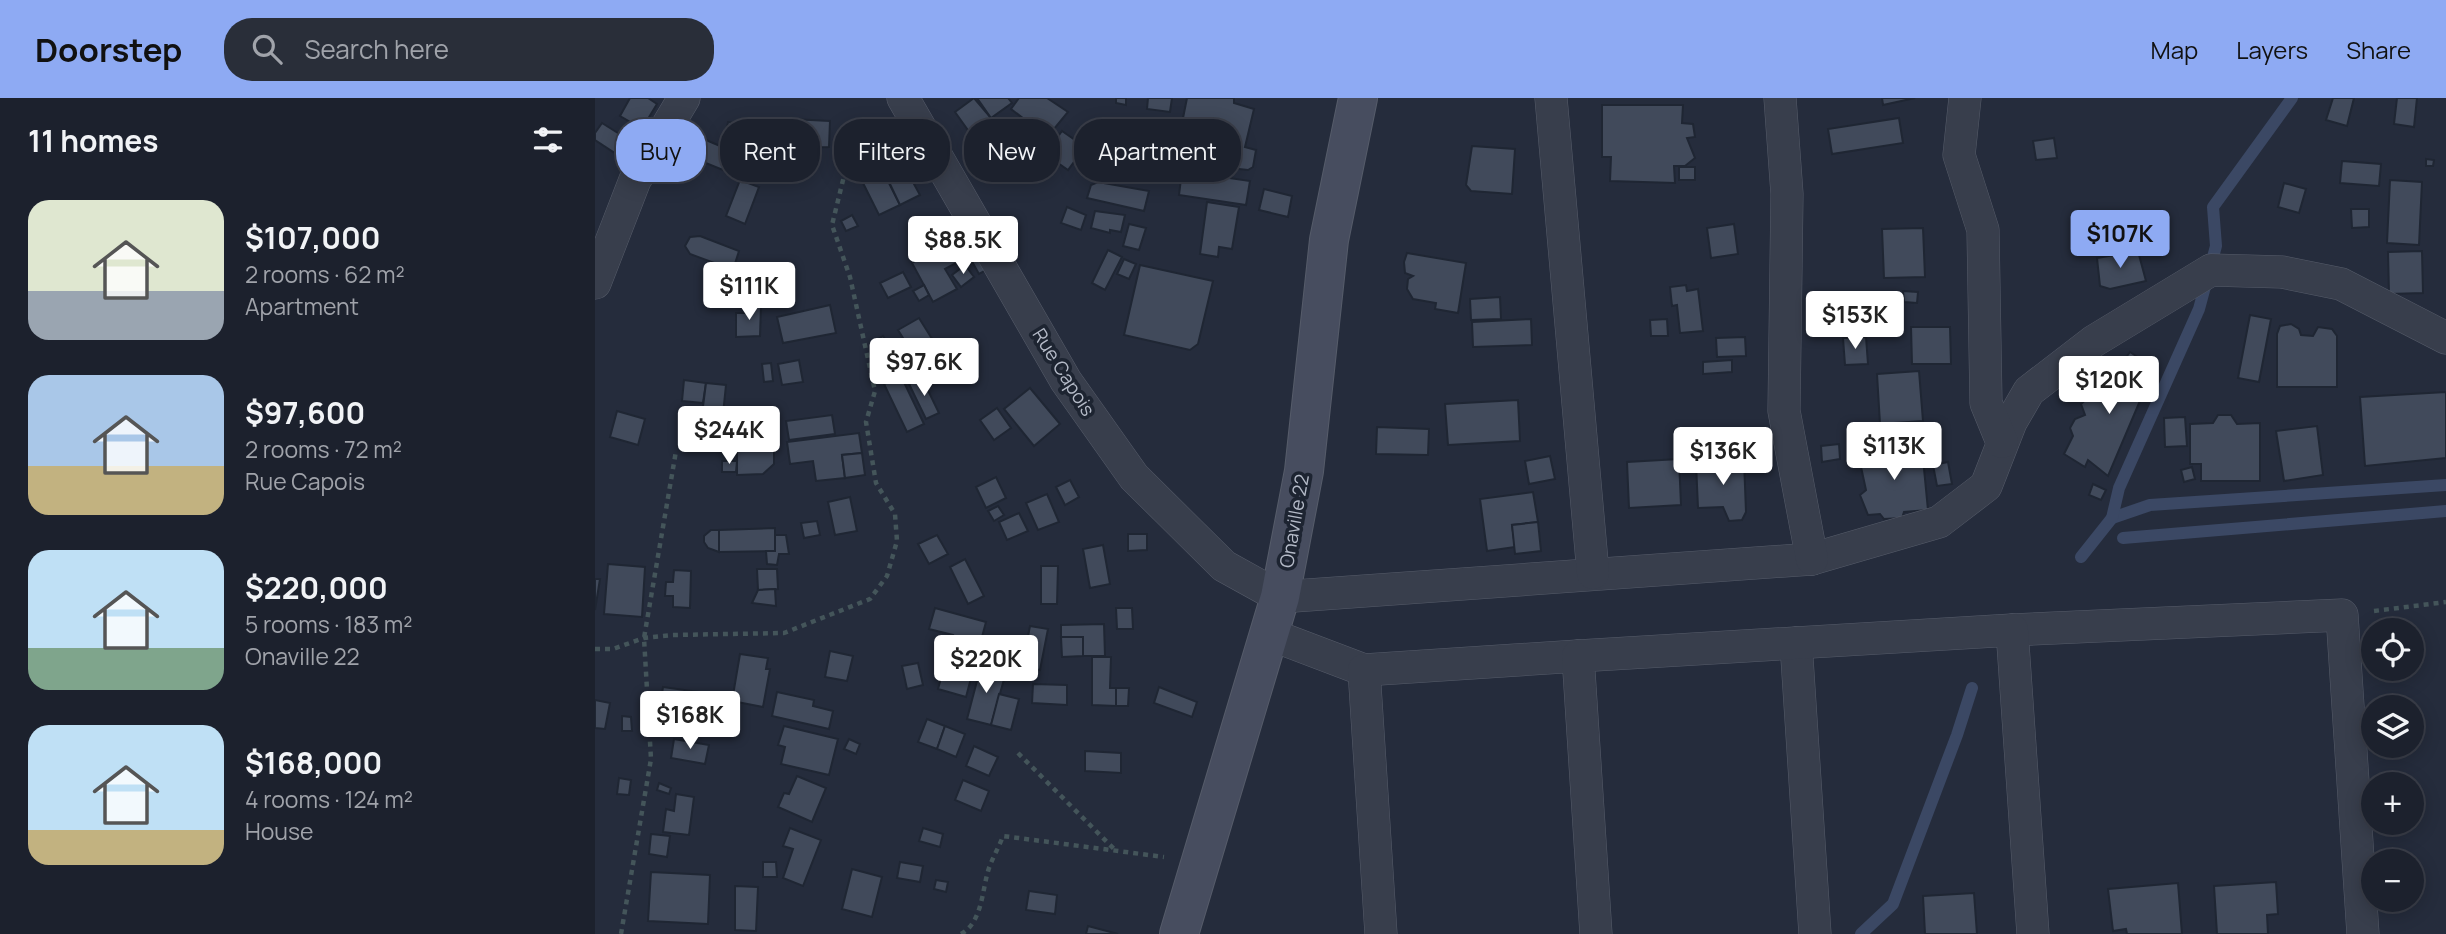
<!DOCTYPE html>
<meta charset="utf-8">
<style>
:root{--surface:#1c212d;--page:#292e39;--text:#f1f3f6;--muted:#a0a3aa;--line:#3a3e49;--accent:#8eaaf3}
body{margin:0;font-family:Manrope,sans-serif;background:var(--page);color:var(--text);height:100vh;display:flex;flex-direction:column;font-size:26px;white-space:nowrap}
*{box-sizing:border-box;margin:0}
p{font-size:23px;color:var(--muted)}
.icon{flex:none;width:38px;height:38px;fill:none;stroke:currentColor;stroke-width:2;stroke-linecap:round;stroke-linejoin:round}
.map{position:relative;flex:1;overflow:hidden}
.drawer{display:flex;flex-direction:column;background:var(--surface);width:595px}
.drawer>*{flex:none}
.top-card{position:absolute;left:21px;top:21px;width:665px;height:63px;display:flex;gap:14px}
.buttons{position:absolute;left:1766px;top:520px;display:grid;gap:14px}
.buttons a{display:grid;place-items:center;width:63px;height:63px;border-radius:50%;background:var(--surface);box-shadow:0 4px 18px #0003,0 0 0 2px var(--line);font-size:35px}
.price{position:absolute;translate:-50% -60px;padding:0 16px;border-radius:7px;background:#fff;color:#222;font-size:23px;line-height:46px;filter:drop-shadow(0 2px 4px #0008)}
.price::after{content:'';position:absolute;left:50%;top:42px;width:21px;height:16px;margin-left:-10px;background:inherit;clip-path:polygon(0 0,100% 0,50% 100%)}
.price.selected{background:var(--accent);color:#111}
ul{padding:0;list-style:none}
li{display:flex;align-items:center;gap:21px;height:175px;padding:0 28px}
li span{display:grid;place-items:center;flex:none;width:196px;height:140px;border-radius:21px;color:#555}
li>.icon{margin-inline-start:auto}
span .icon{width:84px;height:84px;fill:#fffc;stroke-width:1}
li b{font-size:30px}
h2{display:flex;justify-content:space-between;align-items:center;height:84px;padding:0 28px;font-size:30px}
.tag{padding:0 24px;border-radius:28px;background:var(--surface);box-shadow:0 4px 18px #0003,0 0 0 2px var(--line);font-size:24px;line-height:63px}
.tag.selected{background:var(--accent);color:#111}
header{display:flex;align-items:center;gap:42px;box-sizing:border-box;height:98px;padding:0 35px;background:var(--accent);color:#111}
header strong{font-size:33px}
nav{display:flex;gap:38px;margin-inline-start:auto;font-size:24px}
.search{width:490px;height:63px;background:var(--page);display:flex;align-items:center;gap:18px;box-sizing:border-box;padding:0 24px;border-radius:28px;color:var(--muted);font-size:26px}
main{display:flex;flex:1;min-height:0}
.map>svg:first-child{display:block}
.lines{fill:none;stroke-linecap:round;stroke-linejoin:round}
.stream{stroke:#3b4864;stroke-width:12}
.building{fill:#414a5b;stroke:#1f2633;stroke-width:2}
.street-casing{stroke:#565c6a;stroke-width:33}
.secondary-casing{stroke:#565c6a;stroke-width:40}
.path{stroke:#44555a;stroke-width:4.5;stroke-dasharray:5 5;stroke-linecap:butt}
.street{stroke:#383e4c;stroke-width:32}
.secondary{stroke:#474d5f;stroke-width:38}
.labels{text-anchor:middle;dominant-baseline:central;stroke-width:7;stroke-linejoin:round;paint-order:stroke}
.street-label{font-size:19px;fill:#b4bac7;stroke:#1d2431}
</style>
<header>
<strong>Doorstep</strong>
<div class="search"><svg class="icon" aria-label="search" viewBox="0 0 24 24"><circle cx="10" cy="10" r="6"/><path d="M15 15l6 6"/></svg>Search here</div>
<nav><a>Map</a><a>Layers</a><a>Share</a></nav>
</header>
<main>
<section class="drawer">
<h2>11 homes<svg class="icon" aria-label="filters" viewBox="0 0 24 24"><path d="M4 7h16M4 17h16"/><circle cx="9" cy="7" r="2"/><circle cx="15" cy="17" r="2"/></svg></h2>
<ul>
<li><span style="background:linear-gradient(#dfe7d0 65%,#9aa5b1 0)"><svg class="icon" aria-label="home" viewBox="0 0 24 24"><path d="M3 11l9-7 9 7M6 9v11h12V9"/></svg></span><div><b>$107,000</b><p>2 rooms · 62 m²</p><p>Apartment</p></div></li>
<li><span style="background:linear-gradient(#a9c7e8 65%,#c2b280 0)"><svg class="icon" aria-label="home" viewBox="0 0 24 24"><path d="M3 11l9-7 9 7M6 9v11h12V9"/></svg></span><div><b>$97,600</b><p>2 rooms · 72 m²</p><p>Rue Capois</p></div></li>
<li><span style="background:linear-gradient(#bfe0f5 70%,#7fa58c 0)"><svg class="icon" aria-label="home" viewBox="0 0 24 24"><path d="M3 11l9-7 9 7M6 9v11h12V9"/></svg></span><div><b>$220,000</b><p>5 rooms · 183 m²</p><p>Onaville 22</p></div></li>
<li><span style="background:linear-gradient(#bfe0f5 75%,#c2b280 0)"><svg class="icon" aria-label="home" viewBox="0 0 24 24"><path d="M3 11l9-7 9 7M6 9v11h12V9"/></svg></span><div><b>$168,000</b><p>4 rooms · 124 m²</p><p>House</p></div></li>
</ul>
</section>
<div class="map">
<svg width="1851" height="836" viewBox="0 0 1851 836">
<rect width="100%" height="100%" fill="#252c3c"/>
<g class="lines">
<g class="stream">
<path d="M1517,420L1555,407L1851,387"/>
<path d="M1528,440L1851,413"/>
<path d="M1486,459L1517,420L1524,390L1604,211L1621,148L1618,109L1697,0"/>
<path d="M1266,836L1298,806L1362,637L1377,590"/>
</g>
</g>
<g class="building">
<path d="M35,0H53L62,6L42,39L31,32L35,24L25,18Z"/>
<path d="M379,0L396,20L375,35L360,14Z"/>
<path d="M382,0H413L417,5L396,20Z"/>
<path d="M424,0H452L473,14L436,59L422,49L438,28L416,11Z"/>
<path d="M521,0H531V7L521,5Z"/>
<path d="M553,0H577L575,14L552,11Z"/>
<path d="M592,0H639V5L659,11L650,49L661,52L658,69L653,72L625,69L631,45L607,39L608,33L603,32L605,23L588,20Z"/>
<path d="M1287,0H1320L1288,7Z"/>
<path d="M1738,0H1759L1752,28L1731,22Z"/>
<path d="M1802,0H1822L1819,29L1799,26Z"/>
<path d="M1007,7H1088L1087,25L1098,26L1100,39L1092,40L1100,60L1090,68H1079L1080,85L1015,83L1016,59H1007Z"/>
<path d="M588,20L605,23L603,32L608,33L607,39L631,45L625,69L600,63L602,56L581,51Z"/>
<path d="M1304,20L1308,45L1237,56L1233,31Z"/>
<path d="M196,21L235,23L234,49L184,50L186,35H195Z"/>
<path d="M133,24L170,29L167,47L130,41Z"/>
<path d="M7,25L42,47L32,63L0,42V35Z"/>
<path d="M467,33L490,49L473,72L463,65L458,71L449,64L454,57L451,55Z"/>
<path d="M104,39L158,62L150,81L96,59Z"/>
<path d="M1459,40L1462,60L1441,62L1438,43Z"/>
<path d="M877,48L920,51L917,96L876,93L871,87Z"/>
<path d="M1831,61L1839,62L1838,68H1831Z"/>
<path d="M495,63L521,70L518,86L491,79Z"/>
<path d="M1747,63L1786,66L1784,88L1745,85Z"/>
<path d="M285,67L305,107L284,117L264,77Z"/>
<rect x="1084" y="69" width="16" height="13"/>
<path d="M587,73L655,83L651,107L584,97Z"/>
<path d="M313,75L325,97L305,107L294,84Z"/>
<path d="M145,82L164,89L150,126L131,118Z"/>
<path d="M1795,82L1827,84L1824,147L1792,145Z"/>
<path d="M503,84L554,93L549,113L492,100L496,87Z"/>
<path d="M1689,85L1711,91L1704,115L1683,109Z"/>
<path d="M669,91L697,98L693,119L664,112Z"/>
<path d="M612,104L644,109L637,151L624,149L623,159L605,156Z"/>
<path d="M472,109L491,117L486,132L466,125Z"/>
<path d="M1756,111H1774V129L1757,130Z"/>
<path d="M500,113L530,117L526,134L515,132V135L496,130Z"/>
<path d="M257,117L263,128L251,133L246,123Z"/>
<path d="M534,126L551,130L544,152L528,148Z"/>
<path d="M1139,126L1143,156L1116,160L1112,130Z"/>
<path d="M1328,130L1330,179L1289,180L1287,131Z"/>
<path d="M376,132L397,169L384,176L374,158L350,171L362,191L338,204L317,165Z"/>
<path d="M105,138L144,153L138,172L95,156L90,148L95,139Z"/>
<path d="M513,152L527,159L510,192L497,185Z"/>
<path d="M1543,153L1551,183L1515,191L1505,188L1502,160Z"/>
<path d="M1827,153L1828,195L1794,196L1793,154Z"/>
<path d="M812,155L871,165L863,215L840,211L841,205L818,201L812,191L813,181L818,178L810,175L809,164Z"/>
<path d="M529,161L541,166L534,181L522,176Z"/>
<path d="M370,167L379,179L366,189L357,177Z"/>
<path d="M545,167L618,183L603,246L595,252L529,237Z"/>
<path d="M308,174L316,189L293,200L285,185Z"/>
<path d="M329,187L334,197L324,203L318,193Z"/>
<path d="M1091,187L1092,193L1103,191L1108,233L1085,235L1082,207L1077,208L1075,189Z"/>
<path d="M1308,193L1323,194L1322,205L1309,204Z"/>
<path d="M905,199L906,221L876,222L875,201Z"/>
<path d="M153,207H166L165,238L141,239V215H153Z"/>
<path d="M235,207L241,235L188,245L182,219Z"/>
<path d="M1655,217L1676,221L1664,284L1643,280Z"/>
<path d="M324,220L339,244L318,256L303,232Z"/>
<path d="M936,221L937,247L878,249L877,224Z"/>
<path d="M1072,221L1073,238H1056L1055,222Z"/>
<path d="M1696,226L1704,231L1706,237L1718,238L1723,229L1737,231L1742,238V289H1682V236L1685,228Z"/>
<path d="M1316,229H1355L1356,266H1317Z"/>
<path d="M288,238L296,251L285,258L277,245Z"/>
<path d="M1150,239L1151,258L1122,259L1121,240Z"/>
<path d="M1271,239L1273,266L1250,267L1248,240Z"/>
<path d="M350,243L355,252L347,257L353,267L331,279L318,256L339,244L341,248Z"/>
<path d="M1535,254L1559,270L1513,378L1493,362L1490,369L1469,356L1478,338L1475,330L1480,321L1490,317L1486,306L1495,298L1501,300Z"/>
<path d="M204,262L208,284L187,287L183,266Z"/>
<path d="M1137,262V274L1108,276V264Z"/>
<path d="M176,265L178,283L169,284L167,266Z"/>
<path d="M1324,273L1328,323L1285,326L1282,276Z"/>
<path d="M306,278L329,326L312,334L289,286Z"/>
<path d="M327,280L344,315L331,321L314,286Z"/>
<path d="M89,282L111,285L108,305L87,303Z"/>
<path d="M111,285L131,287L127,326L106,324Z"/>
<path d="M435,290L465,326L439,348L409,311Z"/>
<path d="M1851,294V360L1770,368L1765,299Z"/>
<path d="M923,302L925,343L853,347L850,306Z"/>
<path d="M402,310L416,330L399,342L385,322Z"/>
<path d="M22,313L50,321L43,347L15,339Z"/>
<path d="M237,317L240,336L194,342L191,323Z"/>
<path d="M1623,317H1636L1642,326L1665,325V383H1606V366H1595V326L1618,325Z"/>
<path d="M1590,319L1592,348L1570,349L1569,320Z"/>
<path d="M177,327L179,350L142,353L140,330Z"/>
<path d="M1722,328L1728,377L1689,383L1681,333Z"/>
<path d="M782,329L834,331L833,357L781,356Z"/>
<path d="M264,335L267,355L247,357L250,380L221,383L218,363L195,366L192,344Z"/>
<path d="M1244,346L1245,361L1227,364L1226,348Z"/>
<path d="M179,350V366L168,376L142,377V353Z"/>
<path d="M1327,350L1333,412L1309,414L1307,420L1289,421L1285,416L1273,417L1265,397L1271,392L1263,355L1270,352Z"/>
<path d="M267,355L270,377L250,380L247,357Z"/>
<path d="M955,358L960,381L934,386L930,363Z"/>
<path d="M1084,361L1086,407L1034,410L1032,364Z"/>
<path d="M1149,362L1151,414L1147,422L1134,423L1128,409L1103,410L1101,365Z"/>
<path d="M127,363H142L141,374H127Z"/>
<path d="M1353,364L1357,386L1342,388L1338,367Z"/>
<path d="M1597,369L1600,381L1589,384L1586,372Z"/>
<path d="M401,379L411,400L391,410L381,389Z"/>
<path d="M475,382L484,399L470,407L461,389Z"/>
<path d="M1498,386L1511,392L1506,402L1494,397Z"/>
<path d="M938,394L943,424L917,427L920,449L892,453L885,401Z"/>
<path d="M452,396L464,424L443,432L431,405Z"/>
<path d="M255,399L262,433L240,437L233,404Z"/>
<path d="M403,408L409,417L399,423L393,413Z"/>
<path d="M424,415L433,433L412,442L404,424Z"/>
<path d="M222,423L225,437L209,440L206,425Z"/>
<path d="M943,424L946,453L920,456L917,427Z"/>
<path d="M180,430V453L124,454V432Z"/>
<path d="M116,432H124V454L113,450L109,444V438Z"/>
<path d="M533,436H552V452L533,453Z"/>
<path d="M180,437H191L194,456H184L182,467L172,466L171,453H180Z"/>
<path d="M342,437L353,456L334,466L323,446Z"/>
<path d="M508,447L515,486L495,490L488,451Z"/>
<path d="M370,461L389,498L373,506L355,469Z"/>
<path d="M13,466L50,469L47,519L9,516Z"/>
<path d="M446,468H463L462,506H446Z"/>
<path d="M162,471H182L183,491L163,492Z"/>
<path d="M79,472L96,473L95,510L78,509V498H70L71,484H78Z"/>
<path d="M0,481H5L0,512Z"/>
<path d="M180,491L181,508L157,505L163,492Z"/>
<path d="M340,510L391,524L371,599L343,591L358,537L334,531Z"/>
<path d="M521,510H537L538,531H522Z"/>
<path d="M509,526L510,558H488V539H466V527Z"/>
<path d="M435,528L453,531L445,572L427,569Z"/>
<path d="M466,539H488V558L467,559Z"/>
<path d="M235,553L258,558L252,583L230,579Z"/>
<path d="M145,556L173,560L171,571H175L168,609L137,603Z"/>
<path d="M497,559H516L515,590H521V608L497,607Z"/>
<path d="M387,564L404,569L402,576L410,578L396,627L372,621Z"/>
<path d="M323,565L328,587L312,591L307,568Z"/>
<path d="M438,586L472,587V607L437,605Z"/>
<path d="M68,589L111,595L108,615L65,608Z"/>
<path d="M564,589L602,604L597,619L559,605Z"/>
<path d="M521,590H534L533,608H521Z"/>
<path d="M182,594L219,602L218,608L238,613L234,631L177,618Z"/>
<path d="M404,596L424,601L416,632L396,627Z"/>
<path d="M0,602L15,605L10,631L0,630Z"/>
<path d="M111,610L124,611L122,625L110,623Z"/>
<path d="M27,618L36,619L37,633H27Z"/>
<path d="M332,621L350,628L342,651L323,644Z"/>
<path d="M189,628L243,641L234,677L186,666L190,649L183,647Z"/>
<path d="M350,628L370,636L361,659L342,651Z"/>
<path d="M79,641L114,647L110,666L76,660Z"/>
<path d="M254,641L265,646L261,656L249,651Z"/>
<path d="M379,648L403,659L394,678L371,668Z"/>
<path d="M490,653L526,655V675L490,673Z"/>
<path d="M202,678L231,690L217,724L183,709L189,695L194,696Z"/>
<path d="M24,680L36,682L34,697L22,696Z"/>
<path d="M368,682L394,693L386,713L360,702Z"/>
<path d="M64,685L76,690L74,696L62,692Z"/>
<path d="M81,696L99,699L94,737L68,734L71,711L79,713Z"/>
<path d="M195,730L226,742L208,788L188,780L198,751L188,748Z"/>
<path d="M328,730L348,736L345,749L324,743Z"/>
<path d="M56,736L75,738L72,759L54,756Z"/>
<path d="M168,764H181L182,779H168Z"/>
<path d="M305,764L328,768L325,784L302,780Z"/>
<path d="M257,771L287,779L277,819L247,811Z"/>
<path d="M56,774L115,777L113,826L53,823Z"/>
<path d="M341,782L353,784L351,794L339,791Z"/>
<path d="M1681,784L1683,816L1672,817L1673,836H1622L1619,788Z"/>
<path d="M1583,785L1587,836H1532L1531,831L1518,833L1513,791Z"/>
<path d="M140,788L163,789L161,833L140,832Z"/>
<path d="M434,793L462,797L460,816L431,812Z"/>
<path d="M1379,795L1382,836H1330L1328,798Z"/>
<path d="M493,828L523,836H491Z"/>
</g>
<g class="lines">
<defs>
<g id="street">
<path d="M308,0L471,283L539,379L629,468L685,499L1217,461L1344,424L1391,388L1416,324L1434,293L1499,243L1616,172L1687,174L1746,186L1851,240"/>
<path d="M956,0L998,475"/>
<path d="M1185,0L1192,96L1189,313L1217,461"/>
<path d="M1370,0L1364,57L1388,132L1391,305L1407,344"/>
<path d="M0,185L40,82L89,0"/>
<path d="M1417,532L1747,517L1768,836"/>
<path d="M674,536L769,572"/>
<path d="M1201,545L1220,836"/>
<path d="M786,836L769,572L983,558"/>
<path d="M1001,836L983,558L1417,532L1438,836"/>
</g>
<path id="secondary" d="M584,836L685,499L709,373L734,142L763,0"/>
</defs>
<use href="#street" class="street-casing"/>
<use href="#secondary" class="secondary-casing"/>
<g class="path">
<path d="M1779,513L1851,504"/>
<path d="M0,551H18L49,540L77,537L189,535L275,501L292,478L302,443L300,416L281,385L271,324L280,293L255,179L237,127L249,78L283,26"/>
<path d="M423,655L519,751"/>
<path d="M26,836L56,661L49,540L81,353"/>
<path d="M366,836C388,824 387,790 394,770C398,759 404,749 408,738L569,759"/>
</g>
<use href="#street" class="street"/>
<use href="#secondary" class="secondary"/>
</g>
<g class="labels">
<g class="street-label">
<text transform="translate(469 274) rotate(58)">Rue Capois</text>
<text transform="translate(699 423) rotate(-80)">Onaville 22</text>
</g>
</g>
</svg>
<div class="buttons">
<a><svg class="icon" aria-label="locate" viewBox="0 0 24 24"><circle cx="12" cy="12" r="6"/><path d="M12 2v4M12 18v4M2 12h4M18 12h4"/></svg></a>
<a><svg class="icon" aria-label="layers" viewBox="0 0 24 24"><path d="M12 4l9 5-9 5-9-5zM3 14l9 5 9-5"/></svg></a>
<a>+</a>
<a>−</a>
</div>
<b class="price selected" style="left:1525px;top:172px">$107K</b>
<b class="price" style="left:368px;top:178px">$88.5K</b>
<b class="price" style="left:154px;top:224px">$111K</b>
<b class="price" style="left:1260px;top:253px">$153K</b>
<b class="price" style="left:329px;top:300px">$97.6K</b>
<b class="price" style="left:1514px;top:318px">$120K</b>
<b class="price" style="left:134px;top:368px">$244K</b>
<b class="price" style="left:1299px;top:384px">$113K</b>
<b class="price" style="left:1128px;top:389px">$136K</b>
<b class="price" style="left:391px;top:597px">$220K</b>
<b class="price" style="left:95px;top:653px">$168K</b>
<div class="top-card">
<a class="tag selected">Buy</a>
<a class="tag">Rent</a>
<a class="tag">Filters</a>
<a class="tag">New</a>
<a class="tag">Apartment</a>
</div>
</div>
</main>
